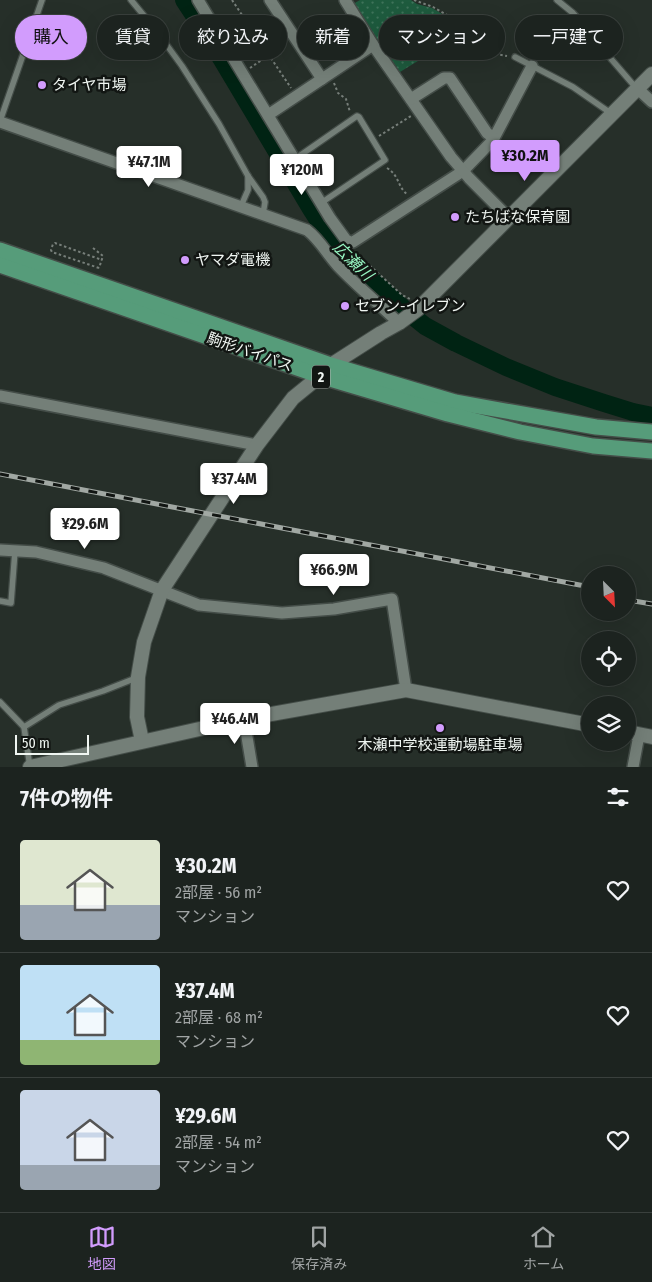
<!DOCTYPE html>
<html lang="ja">
<meta charset="utf-8">
<style>
:root{--surface:#1c231f;--page:#292f2c;--text:#f1f3f6;--muted:#a0a4a4;--line:#3a403d;--accent:#d29cfd}
body{margin:0;font-family:"Fira Sans Condensed","Noto Sans JP",sans-serif;background:var(--page);color:var(--text);height:100vh;display:flex;flex-direction:column;font-size:19px;white-space:nowrap}
*{box-sizing:border-box;margin:0}
p{font-size:16px;color:var(--muted)}
.icon{flex:none;width:28px;height:28px;fill:none;stroke:currentColor;stroke-width:2;stroke-linecap:round;stroke-linejoin:round}
.map{position:relative;height:767px;overflow:hidden}
.details{display:flex;flex-direction:column;background:var(--surface);flex:1}
.details>*{flex:none}
.hud{position:absolute;left:15px;top:15px;width:622px;height:45px;display:flex;gap:10px}
.needle{width:32px;rotate:156deg}
.fabs{position:absolute;left:581px;top:566px;display:grid;gap:10px}
.fabs a{display:grid;place-items:center;width:55px;height:55px;border-radius:50%;background:var(--surface);box-shadow:0 5px 20px #0002,0 0 0 1px var(--line);font-size:25px}
.scale{position:absolute;left:15px;bottom:12px;width:74px;box-sizing:border-box;padding-left:5px;border:2px solid #f0f6f2;border-top:0;font-size:14px;line-height:18px;white-space:nowrap;color:#f0f6f2;-webkit-text-stroke:4px #121613;paint-order:stroke}
.price{position:absolute;translate:-50% -42px;padding:0 11px;border-radius:5px;background:#fff;color:#222;font-size:16px;line-height:32px;filter:drop-shadow(0 1px 2px #0008)}
.price::after{content:'';position:absolute;left:50%;top:30px;width:15px;height:11px;margin-left:-8px;background:inherit;clip-path:polygon(0 0,100% 0,50% 100%)}
.price.active{background:var(--accent);color:#111}
ul{padding:0;list-style:none}
li{display:flex;align-items:center;gap:15px;height:125px;padding:0 20px}
li+li{border-top:1px solid var(--line)}
li span{display:grid;place-items:center;flex:none;width:140px;height:100px;border-radius:5px;color:#555}
li>.icon{margin-inline-start:auto}
span .icon{width:60px;height:60px;fill:#fffc;stroke-width:1}
li b{font-size:21px}
h2{display:flex;justify-content:space-between;align-items:center;height:60px;padding:0 20px;font-size:21px}
.chip{padding:0 18px;border-radius:22px;background:var(--surface);box-shadow:0 5px 20px #0002,0 0 0 1px var(--line);font-size:18px;line-height:45px}
.chip.active{background:var(--accent);color:#111}
.dock{display:flex;justify-content:space-around;align-items:center;height:70px;border-top:1px solid var(--line);background:var(--surface);font-size:14px;color:var(--muted)}
.dock a{display:grid;justify-items:center;gap:2px}
.dock .active{color:var(--accent)}
.map>svg:first-child{display:block}
.park{fill:url(#park-dots)}
.lines{fill:none;stroke-linecap:round;stroke-linejoin:round}
.river{stroke:#002313;stroke-width:18}
.service-casing{stroke:#444d48;stroke-width:8}
.minor-casing{stroke:#444d48;stroke-width:14}
.tertiary-casing{stroke:#444d48;stroke-width:16}
.primary-casing{stroke:#444d48;stroke-width:18}
.path{stroke:#777f7a;stroke-width:2;stroke-dasharray:2.5 2.5;stroke-linecap:butt}
.service{stroke:#747f78;stroke-width:5.5}
.minor{stroke:#747f78;stroke-width:11}
.tertiary{stroke:#747f78;stroke-width:14}
.primary{stroke:#569c7a;stroke-width:15}
.rail-casing{stroke:#a1a8a3;stroke-width:5}
.rail{stroke:#121613;stroke-width:3;stroke-dasharray:9;stroke-linecap:butt}
.poi-dot{fill:#d29cfd;stroke:#121613;stroke-width:2}
.labels{text-anchor:middle;dominant-baseline:central;stroke-width:5;stroke-linejoin:round;paint-order:stroke}
.shield{fill:#121613;stroke:#adb3af;stroke-width:1}
.shield-label{font-size:14px;font-weight:bold;fill:#f0f6f2}
.poi-label{font-size:15px;fill:#f0f6f2;stroke:#121613;text-anchor:start}
.street-label{font-size:15px;fill:#f0f6f2;stroke:#121613}
.water-label{font-size:16px;font-style:italic;fill:#98f8c4;stroke:#121613}
</style>
<div class="map">
<svg width="652" height="767" viewBox="0 0 652 767">
<defs>
<pattern id="park-dots" width="8" height="8" patternUnits="userSpaceOnUse" patternTransform="scale(1.25)"><rect width="8" height="8" fill="#1e5b3e"/><path d="M2 2h.1M6 6h.1" fill="none" stroke="#3f735a" stroke-width="1.8" stroke-linecap="round"/></pattern>
</defs>
<rect width="100%" height="100%" fill="#262f29"/>
<path class="park" d="M360,0H411L417,4L432,8L454,21L446,36L452,40L400,72L353,4Z"/>
<g class="lines">
<path class="river" d="M184,0L209,38L311,209L329,237L339,249L352,262L404,309L425,326L456,343L506,367L555,387L604,403L633,412L652,416"/>
<defs>
<g id="service">
<path d="M131,0L155,29L182,66L219,124L248,176L263,197L265,202L263,214"/>
<path d="M557,0L573,13L592,34L612,60L637,89"/>
<path d="M515,57L573,87L612,114"/>
<path d="M0,121L42,0"/>
<path d="M295,159L357,116L359,117L385,160L321,203"/>
<path d="M241,206L248,190V176"/>
<path d="M0,601L11,603L15,551"/>
<path d="M0,702L24,727L30,767"/>
<path d="M24,727L59,705L103,691L136,678"/>
</g>
<g id="minor">
<path d="M198,0L330,218L346,240L350,242H353L463,171L493,140L532,66"/>
<path d="M270,0L322,79"/>
<path d="M345,0L373,45L451,157L469,178L509,218"/>
<path d="M638,89L652,102"/>
<path d="M411,99L444,78H450L487,133L494,138"/>
<path d="M268,115L373,45"/>
<path d="M0,122L307,230C320,240 327,254 338,266C357,286 379,304 399,323"/>
<path d="M0,396L257,445"/>
<path d="M0,550L36,552L104,568L199,605L282,613L334,609L392,599L406,690"/>
<path d="M244,719L252,767"/>
<path d="M633,767L639,735"/>
</g>
<g id="tertiary">
<path d="M628,732L652,737"/>
<path d="M142,741L137,717L138,677L144,642L162,590L257,445L293,398L320,376L331,365L381,333L399,323L418,309L652,74"/>
<path d="M30,767L244,719L406,690L590,725"/>
</g>
<g id="primary">
<path d="M0,250L331,365L455,402L596,427L652,432"/>
<path d="M0,265L320,376L448,414L520,432L593,446L652,451"/>
</g>
</defs>
<use href="#service" class="service-casing"/>
<use href="#minor" class="minor-casing"/>
<use href="#tertiary" class="tertiary-casing"/>
<use href="#primary" class="primary-casing"/>
<g class="path">
<path d="M232,0L291,88"/>
<path d="M414,0L433,7L456,20L457,22L449,36L450,37L485,52L507,56"/>
<path d="M263,46L280,35"/>
<path d="M250,68L269,55"/>
<path d="M334,83L338,93L346,99L350,112"/>
<path d="M379,136L411,116"/>
<path d="M387,168C400,176 397,187 408,195"/>
<path d="M93,248L103,256L99,268"/>
<path d="M355,252L402,295L410,299"/>
<path d="M99,268L52,252L51,250L53,244L55,243L102,260"/>
</g>
<use href="#service" class="service"/>
<use href="#minor" class="minor"/>
<use href="#tertiary" class="tertiary"/>
<use href="#primary" class="primary"/>
<defs>
<g id="rail">
<path d="M0,474L590,587"/>
<path d="M628,600L652,604"/>
</g>
</defs>
<use href="#rail" class="rail-casing"/>
<use href="#rail" class="rail"/>
</g>
<g class="poi-dot">
<circle cx="42" cy="85" r="5"/>
<circle cx="455" cy="217" r="5"/>
<circle cx="185" cy="260" r="5"/>
<circle cx="345" cy="306" r="5"/>
<circle cx="440" cy="728" r="5"/>
</g>
<g class="labels">
<rect class="shield" x="312" y="365.5" width="18" height="23" rx="4"/>
<g class="shield-label">
<text x="321" y="377">2</text>
</g>
<g class="poi-label">
<text x="52" y="85">タイヤ市場</text>
<text x="465" y="217">たちばな保育園</text>
<text x="195" y="260">ヤマダ電機</text>
<text x="355" y="306">セブン-イレブン</text>
<text x="440" y="745" text-anchor="middle">木瀬中学校運動場駐車場</text>
</g>
<g class="street-label">
<text transform="translate(250 352) rotate(19)">駒形バイパス</text>
</g>
<g class="water-label">
<text transform="translate(353 261) rotate(44)">広瀬川</text>
</g>
</g>
</svg>
<div class="fabs">
<a><svg class="needle" viewBox="-14 -14 28 28"><path d="M0-13l5 13h-10z" fill="#e53935"/><path d="M0 13l5-13h-10z" fill="#a0a4a4"/></svg></a>
<a><svg class="icon" aria-label="locate" viewBox="0 0 24 24"><circle cx="12" cy="12" r="6"/><path d="M12 2v4M12 18v4M2 12h4M18 12h4"/></svg></a>
<a><svg class="icon" aria-label="layers" viewBox="0 0 24 24"><path d="M12 4l9 5-9 5-9-5zM3 14l9 5 9-5"/></svg></a>
</div>
<div class="scale">50 m</div>
<b class="price active" style="left:525px;top:182px">¥30.2M</b>
<b class="price" style="left:149px;top:188px">¥47.1M</b>
<b class="price" style="left:302px;top:196px">¥120M</b>
<b class="price" style="left:234px;top:505px">¥37.4M</b>
<b class="price" style="left:85px;top:550px">¥29.6M</b>
<b class="price" style="left:334px;top:596px">¥66.9M</b>
<b class="price" style="left:235px;top:745px">¥46.4M</b>
<div class="hud">
<a class="chip active">購入</a>
<a class="chip">賃貸</a>
<a class="chip">絞り込み</a>
<a class="chip">新着</a>
<a class="chip">マンション</a>
<a class="chip">一戸建て</a>
</div>
</div>
<section class="details">
<h2>7件の物件<svg class="icon" aria-label="filters" viewBox="0 0 24 24"><path d="M4 7h16M4 17h16"/><circle cx="9" cy="7" r="2"/><circle cx="15" cy="17" r="2"/></svg></h2>
<ul>
<li><span style="background:linear-gradient(#dfe7d0 65%,#9aa5b1 0)"><svg class="icon" aria-label="home" viewBox="0 0 24 24"><path d="M3 11l9-7 9 7M6 9v11h12V9"/></svg></span><div><b>¥30.2M</b><p>2部屋 · 56 m²</p><p>マンション</p></div><svg class="icon" aria-label="heart" viewBox="0 0 24 24"><path d="M12 20l-8-8c-3-5 5-10 8-4 3-6 11-1 8 4z"/></svg></li>
<li><span style="background:linear-gradient(#bfe0f5 75%,#8fb573 0)"><svg class="icon" aria-label="home" viewBox="0 0 24 24"><path d="M3 11l9-7 9 7M6 9v11h12V9"/></svg></span><div><b>¥37.4M</b><p>2部屋 · 68 m²</p><p>マンション</p></div><svg class="icon" aria-label="heart" viewBox="0 0 24 24"><path d="M12 20l-8-8c-3-5 5-10 8-4 3-6 11-1 8 4z"/></svg></li>
<li><span style="background:linear-gradient(#c9d6e8 75%,#9aa5b1 0)"><svg class="icon" aria-label="home" viewBox="0 0 24 24"><path d="M3 11l9-7 9 7M6 9v11h12V9"/></svg></span><div><b>¥29.6M</b><p>2部屋 · 54 m²</p><p>マンション</p></div><svg class="icon" aria-label="heart" viewBox="0 0 24 24"><path d="M12 20l-8-8c-3-5 5-10 8-4 3-6 11-1 8 4z"/></svg></li>
</ul>
</section>
<nav class="dock">
<a class="active"><svg class="icon" aria-label="map" viewBox="0 0 24 24"><path d="M3 6l6-2 6 2 6-2v14l-6 2-6-2-6 2zM9 4v14M15 6v14"/></svg>地図</a>
<a><svg class="icon" aria-label="saved" viewBox="0 0 24 24"><path d="M7 4h10v16l-5-4-5 4z"/></svg>保存済み</a>
<a><svg class="icon" aria-label="home" viewBox="0 0 24 24"><path d="M3 11l9-7 9 7M6 9v11h12V9"/></svg>ホーム</a>
</nav>
